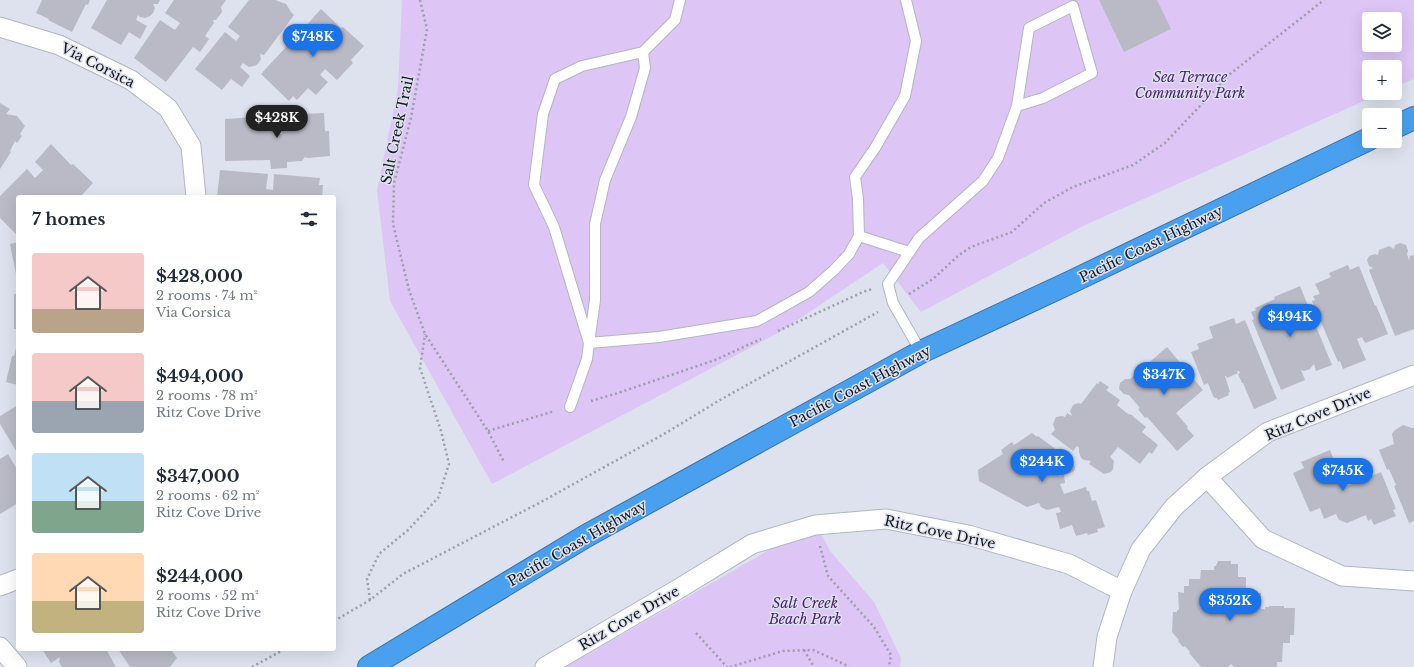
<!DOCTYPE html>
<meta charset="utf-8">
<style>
:root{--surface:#fff;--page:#f2f2f3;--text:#1f2937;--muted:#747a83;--accent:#1a73e8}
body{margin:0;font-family:"Libre Baskerville",serif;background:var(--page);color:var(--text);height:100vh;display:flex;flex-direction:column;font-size:15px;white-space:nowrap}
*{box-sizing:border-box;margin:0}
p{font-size:13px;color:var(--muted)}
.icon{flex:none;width:22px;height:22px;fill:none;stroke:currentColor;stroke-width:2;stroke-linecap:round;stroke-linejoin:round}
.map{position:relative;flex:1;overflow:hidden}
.side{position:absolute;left:16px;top:195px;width:320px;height:456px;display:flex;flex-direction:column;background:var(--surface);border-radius:4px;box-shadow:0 4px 16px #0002}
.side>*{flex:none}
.fabs{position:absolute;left:1362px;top:12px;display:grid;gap:8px}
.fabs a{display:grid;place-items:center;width:40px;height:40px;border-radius:4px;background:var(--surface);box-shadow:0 4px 16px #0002;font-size:20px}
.price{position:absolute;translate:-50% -34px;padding:0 9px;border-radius:14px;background:var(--accent);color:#fff;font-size:13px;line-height:26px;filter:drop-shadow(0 1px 2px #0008)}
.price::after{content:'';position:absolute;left:50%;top:24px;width:12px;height:9px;margin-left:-6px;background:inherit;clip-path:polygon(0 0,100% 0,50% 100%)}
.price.selected{background:#222;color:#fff}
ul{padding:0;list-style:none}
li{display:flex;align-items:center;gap:12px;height:100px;padding:0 16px}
li span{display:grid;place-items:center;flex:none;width:112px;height:80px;border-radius:4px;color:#555}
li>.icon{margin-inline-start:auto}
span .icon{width:48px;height:48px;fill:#fffc;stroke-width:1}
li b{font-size:17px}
h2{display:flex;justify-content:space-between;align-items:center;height:48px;padding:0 16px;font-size:17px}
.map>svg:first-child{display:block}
.green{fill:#ddc5f6;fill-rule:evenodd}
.building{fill:#babac6}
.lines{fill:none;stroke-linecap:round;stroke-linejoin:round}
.lane-casing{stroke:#b1b6c2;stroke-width:12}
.street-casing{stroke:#b1b6c2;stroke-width:21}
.highway-casing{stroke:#3670a4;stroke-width:24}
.path{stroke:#9a9ea8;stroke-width:2.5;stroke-dasharray:2 3;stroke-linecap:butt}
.lane{stroke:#fff;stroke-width:10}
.street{stroke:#fff;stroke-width:19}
.highway{stroke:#48a0ee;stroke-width:22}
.labels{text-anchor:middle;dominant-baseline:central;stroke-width:3;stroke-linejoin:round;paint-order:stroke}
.street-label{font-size:14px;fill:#15171b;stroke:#dde2ee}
.park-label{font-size:14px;font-style:italic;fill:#4b236b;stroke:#dde2ee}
</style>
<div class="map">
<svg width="1414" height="667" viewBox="0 0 1414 667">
<rect width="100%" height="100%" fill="#dde2ee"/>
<g class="green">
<path d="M402,0H1414V79L1395,87V67H1369V93H1382L1085,225L921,312L883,263L778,333L492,484L390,301L377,190L398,89ZM1369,19H1395V45H1369Z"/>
<path d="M816,523L830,551L874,602L901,658L900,667H566Z"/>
</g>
<g class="building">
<path d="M42,0H90L88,5L86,4L72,32L48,20L49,19L36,13Z"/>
<path d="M107,0H160L158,4H153L155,8L153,13L150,16L145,18L140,17L138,15L136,20L147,26L140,39L129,32L121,45L91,28Z"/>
<path d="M174,0H226L221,7L222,12L216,20H213L214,23L205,36L209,39L200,52L193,47L166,82L134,58L160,20L175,30L180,23L165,13Z"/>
<path d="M249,0H275L286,4L291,12L294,15L264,55L260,54L261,59L258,64L254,66L249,67L243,63L240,67L250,76L242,87L231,79L222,90L195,69L225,32L236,41L240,36L228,27Z"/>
<path d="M1099,0H1157L1171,29L1124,52Z"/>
<path d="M321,9L341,28L343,27L364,46L351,60L353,63L337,80L325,69L320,75L328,82L316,95L308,88L297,100L293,96L289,101L261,74L297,35L306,43L314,35L305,27Z"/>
<path d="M0,103L10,109L6,114L17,116L25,126L20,134L22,136L17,143L15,141L10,151L11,152L0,169Z"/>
<path d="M324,113L325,131H329L330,156L308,158L305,157L302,161L287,162V168L271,169L270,160L225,161V119L272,116L273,134H282L281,115Z"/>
<path d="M51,144L71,165L73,164L93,183L80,197H18V233L17,235L0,218V196L27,169L35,178L43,170L35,162Z"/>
<path d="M220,170L268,174L266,189L273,190L274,174L320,178L319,185H323L322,197H217Z"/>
<path d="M18,242V279H17L10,244Z"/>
<path d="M1400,243L1406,245L1408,251L1407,254L1409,260L1410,256L1414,255V329L1395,336L1369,270L1373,268L1369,266L1367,260L1369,256L1375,254L1378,255L1379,250L1389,246L1394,249L1395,245Z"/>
<path d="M1348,265L1350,270L1359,266L1375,306L1376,305L1388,334L1365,343L1362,337L1357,339L1366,360L1343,369L1340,361L1338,362L1312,301L1315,300L1313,296L1320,294L1315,284L1331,277L1329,273Z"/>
<path d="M1300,286L1311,313L1306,314L1311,320V326L1315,324L1332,365L1316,371L1314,364L1310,369L1304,371L1301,370L1305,380L1281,390L1252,320L1254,319L1251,312L1256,310L1255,308L1275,299L1274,297Z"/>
<rect x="14" y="294" width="4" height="35"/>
<path d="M1234,318L1236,324L1245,320L1277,399L1254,409L1243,383H1242L1238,374L1240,373L1239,371H1237L1238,373L1227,378L1226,376H1225L1230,392L1228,393L1229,395L1218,400L1217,398H1215L1213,396L1208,383L1204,385L1191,352L1199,349L1197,344L1213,338L1209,327Z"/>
<path d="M17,344H18V385L6,382L12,356H14Z"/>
<path d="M1167,347L1203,390L1176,413L1188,427L1187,428L1194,436L1177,451L1147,417L1145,418L1138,409L1140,408L1129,395L1124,394L1119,389L1120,383L1125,379H1130Z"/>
<path d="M1100,381L1109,387L1106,390L1120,400L1117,405L1128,414L1132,415L1135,418L1146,427L1142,432L1158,445L1152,454L1149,452L1140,464L1118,447L1110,457L1114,461L1113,469L1111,472L1104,474L1089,464L1091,461L1084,460L1081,458L1079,452V448L1077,446L1073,451L1051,434L1055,430L1053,424L1056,417L1062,416L1065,417L1067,413L1072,416L1070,411L1073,405L1078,403L1081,404L1097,383L1098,384Z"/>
<path d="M18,405V454L0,424V416Z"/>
<path d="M1403,425L1412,428L1414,427V521L1409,523L1394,486L1396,485L1389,469L1387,470L1379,450L1394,444L1392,434L1395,430Z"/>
<path d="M1032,433L1037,437L1038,436L1073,462L1075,468L1074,471L1068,474L1063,471L1061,473L1060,471L1059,476L1064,475L1065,483L1060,484L1064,494L1086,487L1087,491H1089L1092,501L1096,500L1105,527L1097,529L1098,532L1088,535L1087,533L1076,536L1072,525L1060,529L1056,513L1061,512L1059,507L1047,510L1041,507L1039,503L1027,507L979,481L978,470L1003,454L1001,450L1012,442L1014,445Z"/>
<path d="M1330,450L1345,487L1381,472L1396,509L1393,510L1396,516L1374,525L1371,519L1368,521L1366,515L1347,523L1339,520L1336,514L1324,519L1320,508L1310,512L1293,473L1304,468L1301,462Z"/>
<path d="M8,454L18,471V499L16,500L18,503L0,514V459Z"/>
<path d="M1218,561H1231V564H1238V577H1246V593H1261V609H1265V607H1269V606H1284V608H1295L1294,635H1290V643H1283L1282,662H1277V667H1234L1231,664L1228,667H1201L1189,653L1190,652L1185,646L1183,647L1178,641L1179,640L1172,632L1173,612H1177V610H1179L1178,592L1184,593V586H1189V579H1200L1201,570H1214V566H1216Z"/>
<path d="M42,649H106L116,667H62L59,662L60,657L51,663Z"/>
<path d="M118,649H172V651L177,658L170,667H130Z"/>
</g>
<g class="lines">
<defs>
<g id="lane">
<path d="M643,52L645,68L631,117L605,180L595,224V300L589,343L659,337L757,321L809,292L834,270L849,254L859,236L858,199L855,177L875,148L905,96L916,41L906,0"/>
<path d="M859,236L909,252"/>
<path d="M921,352L893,303L888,284L919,238L983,181L998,158L1017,106L1043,98L1092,73L1073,6L1029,28L1017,106"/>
<path d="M570,407L587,359L589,343L554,227L534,185L543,114L555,79L582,66L643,52L675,20L680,0"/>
</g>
<g id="street">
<path d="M0,27L59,45L131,80L168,108L191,146L196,197"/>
<path d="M1207,477L1263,539L1342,576L1414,581"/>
<path d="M0,586L18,579"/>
<path d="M0,647L17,667"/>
<path d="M545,667L680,588L752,544L815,525L886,519L968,535L1069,564L1122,591"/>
<path d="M1103,667L1107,637L1122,591L1141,549L1174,507L1207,477L1268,432L1414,375"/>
</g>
<g id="highway">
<path d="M1395,127L1414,118"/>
<path d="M369,667L586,536L921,352L1071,282L1369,139"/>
</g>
</defs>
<use href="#lane" class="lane-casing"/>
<use href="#street" class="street-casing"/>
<use href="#highway" class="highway-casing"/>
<g class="path">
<path d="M420,0L427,29L411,118L394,183L393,224L409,290L425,334L488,431L504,462"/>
<path d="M909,294L933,279L959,255L971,247L1012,232L1044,203L1073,187L1133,165L1165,143L1230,74L1324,0"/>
<path d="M778,331L863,292L872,289"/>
<path d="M591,401L618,393L715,360L761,339"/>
<path d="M488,431L555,411"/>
<path d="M820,546L828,576L874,627L891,655L889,667"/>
<path d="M370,600L367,579L379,554L408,530L438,498L449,464L441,431L420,368L425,334"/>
<path d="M334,621L370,600L403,574L541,502L664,434L720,400L878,312"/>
<path d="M696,633L727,667"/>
<path d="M804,650L814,667"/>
<path d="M252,667L285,649"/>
<path d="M730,667L783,651L813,650L844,664L849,667"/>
</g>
<use href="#lane" class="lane"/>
<use href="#street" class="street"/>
<use href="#highway" class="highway"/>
</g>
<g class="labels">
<g class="street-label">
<text transform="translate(98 65) rotate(27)">Via Corsica</text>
<text transform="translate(397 130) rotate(-78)">Salt Creek Trail</text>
<text transform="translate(1151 244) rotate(-26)">Pacific Coast Highway</text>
<text transform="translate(860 386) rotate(-28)">Pacific Coast Highway</text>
<text transform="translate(1318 414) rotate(-23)">Ritz Cove Drive</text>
<text transform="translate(940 532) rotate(12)">Ritz Cove Drive</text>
<text transform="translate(577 543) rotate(-30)">Pacific Coast Highway</text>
<text transform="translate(629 618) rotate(-30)">Ritz Cove Drive</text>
</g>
<g class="park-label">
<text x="1190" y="77">Sea Terrace<tspan x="1190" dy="16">Community Park</tspan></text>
<text x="805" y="603">Salt Creek<tspan x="805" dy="16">Beach Park</tspan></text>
</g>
</g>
</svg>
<div class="fabs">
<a><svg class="icon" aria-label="layers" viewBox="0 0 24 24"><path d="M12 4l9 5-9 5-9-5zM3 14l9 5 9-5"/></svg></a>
<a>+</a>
<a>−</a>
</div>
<b class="price" style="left:313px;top:58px">$748K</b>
<b class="price selected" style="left:277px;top:139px">$428K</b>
<b class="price" style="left:1290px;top:338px">$494K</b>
<b class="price" style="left:1164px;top:396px">$347K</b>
<b class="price" style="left:1042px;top:483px">$244K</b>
<b class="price" style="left:1343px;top:492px">$745K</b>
<b class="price" style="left:1230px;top:622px">$352K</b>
<section class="side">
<h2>7 homes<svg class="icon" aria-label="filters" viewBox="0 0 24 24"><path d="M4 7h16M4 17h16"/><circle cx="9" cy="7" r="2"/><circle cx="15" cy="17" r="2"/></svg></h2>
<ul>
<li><span style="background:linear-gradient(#f6c9c9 70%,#b9a48a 0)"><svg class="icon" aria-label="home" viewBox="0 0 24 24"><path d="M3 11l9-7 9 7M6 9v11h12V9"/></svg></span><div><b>$428,000</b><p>2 rooms · 74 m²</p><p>Via Corsica</p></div></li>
<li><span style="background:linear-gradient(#f6c9c9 60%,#9aa5b1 0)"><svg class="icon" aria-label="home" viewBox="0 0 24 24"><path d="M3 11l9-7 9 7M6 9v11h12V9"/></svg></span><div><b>$494,000</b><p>2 rooms · 78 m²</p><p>Ritz Cove Drive</p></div></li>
<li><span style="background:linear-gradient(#bfe0f5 60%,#7fa58c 0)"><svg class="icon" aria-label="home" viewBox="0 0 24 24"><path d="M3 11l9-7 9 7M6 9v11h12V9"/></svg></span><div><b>$347,000</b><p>2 rooms · 62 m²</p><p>Ritz Cove Drive</p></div></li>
<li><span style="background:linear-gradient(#ffd9b3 60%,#c2b280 0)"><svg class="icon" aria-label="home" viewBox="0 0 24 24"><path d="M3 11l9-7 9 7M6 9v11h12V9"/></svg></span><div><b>$244,000</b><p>2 rooms · 52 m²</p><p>Ritz Cove Drive</p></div></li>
</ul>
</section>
</div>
